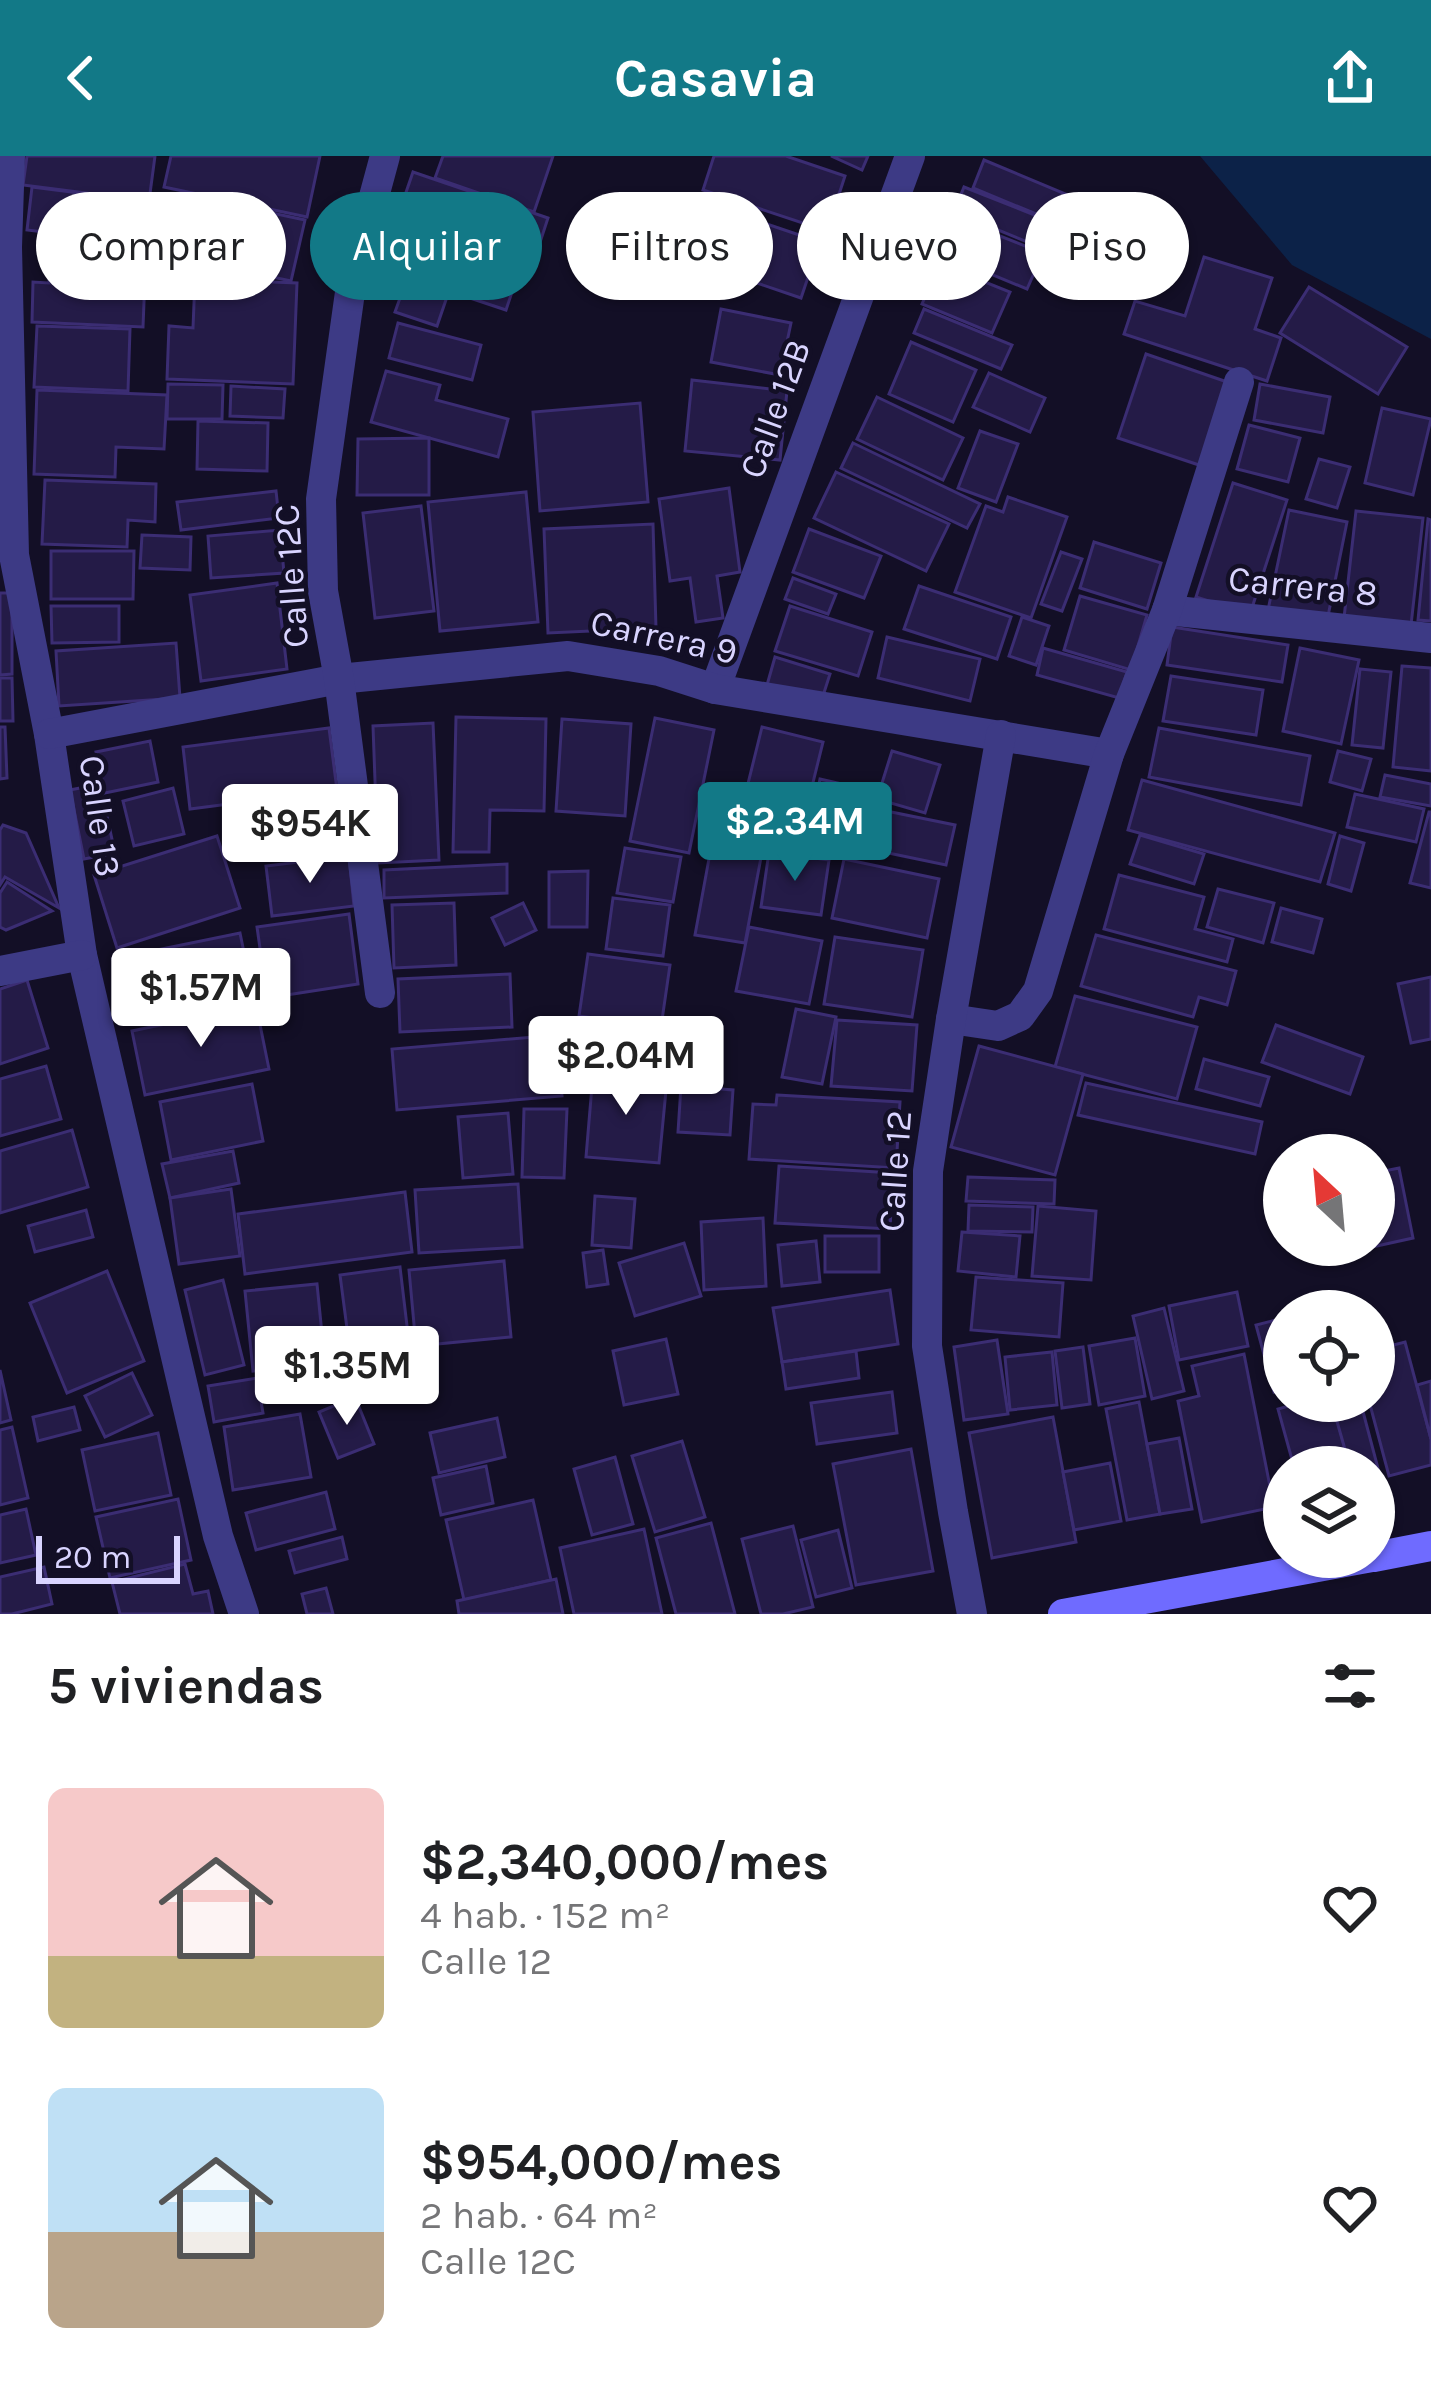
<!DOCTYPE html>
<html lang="es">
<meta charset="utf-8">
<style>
:root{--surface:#fff;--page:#f6f6f6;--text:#202124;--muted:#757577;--accent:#127987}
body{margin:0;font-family:Karla,sans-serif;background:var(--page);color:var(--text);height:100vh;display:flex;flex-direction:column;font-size:45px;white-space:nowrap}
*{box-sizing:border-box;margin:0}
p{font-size:39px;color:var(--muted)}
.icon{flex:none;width:66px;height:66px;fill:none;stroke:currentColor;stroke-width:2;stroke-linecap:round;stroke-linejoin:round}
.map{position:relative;height:1458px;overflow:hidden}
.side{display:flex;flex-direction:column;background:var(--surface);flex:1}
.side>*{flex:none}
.hud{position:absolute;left:36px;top:36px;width:1359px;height:108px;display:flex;gap:24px}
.needle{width:78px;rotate:334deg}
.buttons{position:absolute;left:1263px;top:978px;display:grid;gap:24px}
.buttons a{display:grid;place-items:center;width:132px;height:132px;border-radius:50%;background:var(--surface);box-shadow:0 3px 9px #0004;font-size:60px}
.scale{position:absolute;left:36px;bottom:30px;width:144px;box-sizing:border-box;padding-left:12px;border:6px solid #d9d4ff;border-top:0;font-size:33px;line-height:42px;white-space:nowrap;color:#d9d4ff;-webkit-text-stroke:9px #130f26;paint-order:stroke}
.price{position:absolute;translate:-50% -102px;padding:0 27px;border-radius:12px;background:#fff;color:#222;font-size:39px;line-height:78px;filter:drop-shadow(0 3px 6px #0008)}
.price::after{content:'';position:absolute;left:50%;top:72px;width:36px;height:27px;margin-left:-18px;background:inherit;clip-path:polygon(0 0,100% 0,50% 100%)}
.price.on{background:var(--accent);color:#fff}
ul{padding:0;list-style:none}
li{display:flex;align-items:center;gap:36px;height:300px;padding:0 48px}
li span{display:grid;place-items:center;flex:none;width:336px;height:240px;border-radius:18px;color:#555}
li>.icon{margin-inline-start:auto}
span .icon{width:144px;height:144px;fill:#fffc;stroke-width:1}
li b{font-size:51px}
h2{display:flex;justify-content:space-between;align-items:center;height:144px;padding:0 48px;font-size:51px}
.pill{padding:0 42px;border-radius:54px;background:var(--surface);box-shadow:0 3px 9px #0004;font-size:42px;line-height:108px}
.pill.on{background:var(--accent);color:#fff}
header{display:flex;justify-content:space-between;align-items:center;height:156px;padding:0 48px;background:var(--accent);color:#fff;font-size:54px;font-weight:700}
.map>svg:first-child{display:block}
.water{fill:#0c2248}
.building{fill:#241b47;stroke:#3b2d73;stroke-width:3}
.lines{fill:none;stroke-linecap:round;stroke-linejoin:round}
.street{stroke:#3d3a85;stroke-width:30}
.secondary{stroke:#6f6bff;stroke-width:30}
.labels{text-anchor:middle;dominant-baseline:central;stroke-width:9;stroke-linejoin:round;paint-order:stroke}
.street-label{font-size:36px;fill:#d9d4ff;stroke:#130f26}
</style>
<header><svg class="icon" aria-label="back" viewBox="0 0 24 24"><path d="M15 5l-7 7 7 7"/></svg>Casavia<svg class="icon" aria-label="share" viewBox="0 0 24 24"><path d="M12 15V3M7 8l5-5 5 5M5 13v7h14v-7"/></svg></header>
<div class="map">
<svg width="1431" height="1458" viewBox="0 0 1431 1458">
<rect width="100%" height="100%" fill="#130f26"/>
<path class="water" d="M1200,0H1431V183L1292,109Z"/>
<g class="building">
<path d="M27,0H155L149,45L23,29Z"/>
<path d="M171,0H320L307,61L164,31Z"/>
<path d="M443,0H553L534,56L435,22Z"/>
<path d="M714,0H786L845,20L827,75L703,34Z"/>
<path d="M831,0H868L862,14Z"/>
<path d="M984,4L1099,52L1087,79L973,32Z"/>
<path d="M413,16L548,62L528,123L392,77Z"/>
<path d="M32,31L134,44L128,86L27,74Z"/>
<path d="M964,31L1072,74L1062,100L954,56Z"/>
<path d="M196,41L305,64L291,125L183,102Z"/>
<path d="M714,50L820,86L801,142L695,106Z"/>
<path d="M962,65L1043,97L1027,133L947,100Z"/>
<path d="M393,79L517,121L506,154L449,135L437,170L395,156L408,120L381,112Z"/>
<path d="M50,92L146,96L143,171L32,166L33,126L49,127Z"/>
<path d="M1204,101L1272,122L1255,173L1281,182L1267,225L1124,178L1135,145L1185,160Z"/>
<path d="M940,108L1010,136L992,177L922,148Z"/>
<path d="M195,123L297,127L293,228L167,223L169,170L193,172Z"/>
<path d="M1309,131L1407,191L1378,238L1280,177Z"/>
<path d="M721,153L791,167L780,219L711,206Z"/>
<path d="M924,153L1012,189L1001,213L914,177Z"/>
<path d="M398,167L481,189L472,224L389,202Z"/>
<path d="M37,170L130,173L128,235L34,231Z"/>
<path d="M911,186L976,214L953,266L889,238Z"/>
<path d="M1146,198L1233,228L1202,310L1118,282Z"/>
<path d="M386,215L440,229L436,244L508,263L498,301L371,266Z"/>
<path d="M989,217L1045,242L1030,276L973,251Z"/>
<path d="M692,224L787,235L780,304L685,295Z"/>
<path d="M168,228L223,229L222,263H167Z"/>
<path d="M1260,228L1330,241L1323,277L1254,264Z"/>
<path d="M231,230L285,233L283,262L230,260Z"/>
<path d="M37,234L167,239L164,293L116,291L115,321L34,318Z"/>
<path d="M877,241L963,282L943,324L857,283Z"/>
<path d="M640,247L648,346L540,355L533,256Z"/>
<path d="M1382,252L1431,263L1413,339L1365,327Z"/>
<path d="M198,265L268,267L267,315L197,313Z"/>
<path d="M1249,269L1300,282L1288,326L1237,313Z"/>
<path d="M980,275L1018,288L996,346L958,332Z"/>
<path d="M429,282V339H357L358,283Z"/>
<path d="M853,287L980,348L967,372L841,312Z"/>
<path d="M1319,303L1350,311L1337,352L1306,343Z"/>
<path d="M836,316L949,368L926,415L814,362Z"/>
<path d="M45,324L156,328L155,366L128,364L127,391L42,388Z"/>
<path d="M1233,327L1287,344L1250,458L1196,441Z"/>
<path d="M729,332L740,416L717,420L723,462L696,466L690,422L670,425L659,343Z"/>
<path d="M276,335L279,362L181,374L177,346Z"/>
<path d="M526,336L538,466L440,475L428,346Z"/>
<path d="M1008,341L1067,361L1031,462L955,436L986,350L1003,356Z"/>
<path d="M421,350L434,455L375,462L363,357Z"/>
<path d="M1289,354L1347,366L1327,465L1268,454Z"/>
<path d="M1356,355L1423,362L1411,469L1344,462Z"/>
<path d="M1428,363L1431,364V465L1418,464Z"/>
<path d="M653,368L656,472L548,477L544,373Z"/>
<path d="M809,373L881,400L864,442L793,416Z"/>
<path d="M280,374L284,417L211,422L208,380Z"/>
<path d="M142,379L191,381L190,414L140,412Z"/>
<path d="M1094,386L1161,407L1147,453L1080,432Z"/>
<path d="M51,395H134L133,443H51Z"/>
<path d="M1061,396L1082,403L1062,455L1041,448Z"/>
<path d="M793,422L836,438L828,458L785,443Z"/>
<path d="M277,427L287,513L201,525L190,439Z"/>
<path d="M919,430L1011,461L997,503L904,473Z"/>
<path d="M0,437H12V518L0,519Z"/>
<path d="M1080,440L1147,459L1131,514L1064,494Z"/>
<path d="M51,450H119V486L52,487Z"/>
<path d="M790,450L872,476L858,520L775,495Z"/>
<path d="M1022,461L1049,470L1036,509L1009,500Z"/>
<path d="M1172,471L1288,489L1282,526L1167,509Z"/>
<path d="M887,481L980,503L970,545L878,522Z"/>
<path d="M176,487L180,542L59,550L56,495Z"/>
<path d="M1043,492L1127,516L1119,542L1037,519Z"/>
<path d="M1300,492L1359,504L1341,588L1283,575Z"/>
<path d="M775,501L830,518L821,546L767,529Z"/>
<path d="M1402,510L1431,512V615L1393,611Z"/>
<path d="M1360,513L1391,516L1383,592L1352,589Z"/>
<path d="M1171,520L1263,534L1256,579L1163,565Z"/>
<path d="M0,522H12L13,565H0Z"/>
<path d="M456,561L546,563L544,655L490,654L489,696H453Z"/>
<path d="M655,562L714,574L689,697L630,685Z"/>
<path d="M562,563L631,568L625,660L556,655Z"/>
<path d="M433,567L439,704L378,707L373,570Z"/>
<path d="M0,571H5L7,622L0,623Z"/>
<path d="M762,571L823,586L800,679L739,664Z"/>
<path d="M329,572L337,634L190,653L183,591Z"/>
<path d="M1159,572L1310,600L1301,649L1149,621Z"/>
<path d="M150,585L158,626L105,637L96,596Z"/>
<path d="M892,595L940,609L925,657L877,643Z"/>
<path d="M1338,595L1371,603L1362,635L1330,626Z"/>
<path d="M1385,619L1431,628V650L1380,641Z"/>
<path d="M820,623L850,630L836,695L806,689Z"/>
<path d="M1142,624L1335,677L1320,726L1128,674Z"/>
<path d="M100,628L115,697L84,703L70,634Z"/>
<path d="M173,632L184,678L134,690L123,645Z"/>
<path d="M1355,638L1424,653L1416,686L1347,671Z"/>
<path d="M857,649L955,669L946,709L850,689Z"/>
<path d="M346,654L349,689L300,693L297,658Z"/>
<path d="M1429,656H1431V732L1410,727Z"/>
<path d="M3,669L26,677L59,752L5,721L0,729V674Z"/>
<path d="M715,670L765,680L745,787L695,779Z"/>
<path d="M1140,679L1204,698L1194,728L1130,708Z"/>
<path d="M217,680L240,752L117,792L94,719Z"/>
<path d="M1340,680L1364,687L1351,735L1328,728Z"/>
<path d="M625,692L681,701L673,746L617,737Z"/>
<path d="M769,696L829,704L821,759L761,751Z"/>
<path d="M349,700L354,750L272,760L266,710Z"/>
<path d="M844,703L939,723L927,782L832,762Z"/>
<path d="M507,708V737L384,742V714Z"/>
<path d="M588,715L587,771H549V716Z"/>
<path d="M1119,719L1204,741L1195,773L1233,783L1227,806L1104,773Z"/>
<path d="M7,726L52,755L6,774L0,771V737Z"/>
<path d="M1218,733L1274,747L1263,787L1207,771Z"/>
<path d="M613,742L670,749L663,800L606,793Z"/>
<path d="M454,747L456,809L394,812L392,749Z"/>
<path d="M523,747L536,774L505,789L492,762Z"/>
<path d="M1281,752L1322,763L1313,797L1272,786Z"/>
<path d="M349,758L358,828L267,842L257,771Z"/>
<path d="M749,771L822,785L809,848L736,835Z"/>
<path d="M240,777L253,840L126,865L113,803Z"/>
<path d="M1096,779L1236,815L1227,849L1199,841L1193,861L1081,830Z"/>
<path d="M835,781L923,794L912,861L824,848Z"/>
<path d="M588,798L670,809L661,871L579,860Z"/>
<path d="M510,818L512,871L400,876L398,823Z"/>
<path d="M1431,821V883L1411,887L1398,828Z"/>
<path d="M27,824L48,892L0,908V833Z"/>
<path d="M1075,840L1197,871L1177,943L1055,911Z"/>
<path d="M256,849L269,913L145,939L132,875Z"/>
<path d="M796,853L836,861L822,928L782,921Z"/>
<path d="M837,864L917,869L912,935L831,930Z"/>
<path d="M1276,869L1363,901L1350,938L1262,906Z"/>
<path d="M557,879L562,940L397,954L392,893Z"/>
<path d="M979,890L1083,918L1055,1019L951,991Z"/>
<path d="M1204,903L1269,921L1260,950L1196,933Z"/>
<path d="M46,910L61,963L0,980V923Z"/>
<path d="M593,918L667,924L659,1007L586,1001Z"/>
<path d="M1086,927L1262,966L1255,998L1078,959Z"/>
<path d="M252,928L263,985L171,1004L160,946Z"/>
<path d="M681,930L733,934L730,979L678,976Z"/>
<path d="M777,939L900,946L896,1012L749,1003L753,948L776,949Z"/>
<path d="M524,953H567L564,1022L522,1021Z"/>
<path d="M508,957L513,1018L463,1022L458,961Z"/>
<path d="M72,974L88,1031L0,1057V995Z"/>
<path d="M233,995L239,1027L170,1042L162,1008Z"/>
<path d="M779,1010L893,1017L890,1073L775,1067Z"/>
<path d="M1399,1012L1413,1082L1336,1099L1334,1089H1374V1017Z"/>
<path d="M968,1021L1055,1024L1054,1048L966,1045Z"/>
<path d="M518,1028L522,1091L419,1097L415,1034Z"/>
<path d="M231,1033L240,1100L179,1108L170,1042Z"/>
<path d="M405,1036L412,1096L245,1118L238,1058Z"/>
<path d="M595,1040L635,1043L631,1092L592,1089Z"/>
<path d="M969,1049L1033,1051L1032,1076L968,1075Z"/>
<path d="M1038,1050L1096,1055L1091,1124L1032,1120Z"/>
<path d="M86,1054L93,1081L35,1096L28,1070Z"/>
<path d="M763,1062L766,1130L704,1134L701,1066Z"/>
<path d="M962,1076L1020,1080L1016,1121L958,1115Z"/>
<rect x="825" y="1080" width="54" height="36"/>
<path d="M816,1085L820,1126L782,1130L778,1089Z"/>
<path d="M684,1087L701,1140L635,1160L619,1107Z"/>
<path d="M603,1094L608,1128L587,1131L583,1097Z"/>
<path d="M504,1105L511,1181L416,1190L409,1114Z"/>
<path d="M400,1111L410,1195L351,1203L340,1119Z"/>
<path d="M107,1115L144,1205L67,1237L30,1147Z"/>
<path d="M976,1121L1063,1127L1059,1181L971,1174Z"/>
<path d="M223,1124L244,1209L205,1219L185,1134Z"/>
<path d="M317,1128L325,1208L253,1215L245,1135Z"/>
<path d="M890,1134L898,1188L782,1206L773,1152Z"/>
<path d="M1237,1136L1248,1190L1179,1204L1169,1150Z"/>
<path d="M1164,1152L1184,1235L1152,1243L1133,1160Z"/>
<path d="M1284,1162V1233L1274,1236L1256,1169Z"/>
<path d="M1135,1182L1145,1240L1099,1249L1089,1190Z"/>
<path d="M666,1183L678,1238L624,1249L613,1195Z"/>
<path d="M997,1184L1008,1258L964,1264L954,1191Z"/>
<path d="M1405,1186L1431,1283V1309L1389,1320L1369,1245H1374V1194Z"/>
<path d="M1083,1191L1090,1248L1062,1252L1055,1195Z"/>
<path d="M856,1195L859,1222L786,1233L782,1206Z"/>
<path d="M1052,1196L1057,1249L1010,1254L1005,1201Z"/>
<path d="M1244,1198L1274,1351L1202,1366L1178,1245L1199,1240L1192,1210Z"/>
<path d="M0,1214L11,1264L0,1267Z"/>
<path d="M132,1217L152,1259L105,1281L85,1240Z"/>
<path d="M257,1222L263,1257L214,1266L208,1230Z"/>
<path d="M1431,1225V1283L1417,1229Z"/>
<path d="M892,1236L897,1277L817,1288L811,1247Z"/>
<path d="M355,1241L374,1288L338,1302L319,1256Z"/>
<path d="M1306,1245H1332L1350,1311H1294L1278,1253Z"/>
<path d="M1139,1246L1160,1358L1127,1364L1106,1253Z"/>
<path d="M1361,1248L1379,1316L1374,1318V1311H1350L1334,1255Z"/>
<path d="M74,1251L80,1274L38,1285L33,1261Z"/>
<path d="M300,1258L311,1321L233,1334L224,1271Z"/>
<path d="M1053,1261L1076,1386L992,1402L969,1277Z"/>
<path d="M497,1262L505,1301L439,1317L430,1277Z"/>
<path d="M12,1271L28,1342L0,1349V1274Z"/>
<path d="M158,1277L171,1339L95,1355L82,1294Z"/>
<path d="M1179,1282L1192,1353L1160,1358L1147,1288Z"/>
<path d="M682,1285L705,1361L655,1376L632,1300Z"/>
<path d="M911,1293L933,1415L856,1429L833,1308Z"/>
<path d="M615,1301L633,1368L592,1379L574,1313Z"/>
<path d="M1110,1307L1121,1365L1074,1374L1063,1316Z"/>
<path d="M486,1310L493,1347L441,1359L433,1322Z"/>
<path d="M326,1336L335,1373L256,1394L246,1357Z"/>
<path d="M178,1343L191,1404L110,1422L96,1361Z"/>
<path d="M533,1344L551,1424L464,1444L446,1364Z"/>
<path d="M26,1353L36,1399L0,1407V1359Z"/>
<path d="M711,1367L735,1458H676L656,1382Z"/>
<path d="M793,1370L813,1451L783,1458H761L742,1383Z"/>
<path d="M644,1373L662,1458H574L560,1392Z"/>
<path d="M838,1374L852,1432L816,1441L801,1384Z"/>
<path d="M342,1381L347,1403L295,1417L289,1395Z"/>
<path d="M185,1408L193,1438L208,1435L213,1458H120L112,1426Z"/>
<path d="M44,1411L52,1448L12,1458H0V1421Z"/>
<path d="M556,1423L563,1458H459L457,1445Z"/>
<path d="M326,1432L333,1458H307L302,1438Z"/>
</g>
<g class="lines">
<g class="street">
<path d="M10,0L7,91L14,399L49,578L82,799L218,1380L244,1458"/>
<path d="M1167,454L1431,482"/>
<path d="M715,533L910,0"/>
<path d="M49,578L339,523L568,500L659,515L715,533L1109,598"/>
<path d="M0,815L82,799"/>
<path d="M380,837L339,523L323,435L321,343L352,122L385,0"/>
<path d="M951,863L998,870L1020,860L1038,835L1109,598L1167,454L1239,226"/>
<path d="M972,1458L953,1356L927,1190L928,1015L951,863L1001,579"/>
</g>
<g class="secondary">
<path d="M1374,1401L1431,1390"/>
<path d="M1063,1458L1372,1401"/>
</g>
</g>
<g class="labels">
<g class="street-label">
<text transform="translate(775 253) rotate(-70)">Calle 12B</text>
<text transform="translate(291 420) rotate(-94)">Calle 12C</text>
<text transform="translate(1303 430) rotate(6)">Carrera 8</text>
<text transform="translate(664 481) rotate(12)">Carrera 9</text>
<text transform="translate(100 660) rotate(82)">Calle 13</text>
<text transform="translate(895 1015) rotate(-86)">Calle 12</text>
</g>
</g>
</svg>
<div class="buttons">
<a><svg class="needle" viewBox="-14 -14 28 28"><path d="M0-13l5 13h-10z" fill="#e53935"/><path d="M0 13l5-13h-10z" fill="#757577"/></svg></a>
<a><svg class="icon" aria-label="locate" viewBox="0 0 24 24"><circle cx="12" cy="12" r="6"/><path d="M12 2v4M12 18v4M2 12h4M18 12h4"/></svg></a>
<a><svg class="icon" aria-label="layers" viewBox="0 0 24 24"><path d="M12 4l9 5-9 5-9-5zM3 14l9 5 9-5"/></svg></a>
</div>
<div class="scale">20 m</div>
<b class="price on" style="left:795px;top:728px">$2.34M</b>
<b class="price" style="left:310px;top:730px">$954K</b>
<b class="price" style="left:201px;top:894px">$1.57M</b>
<b class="price" style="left:626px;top:962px">$2.04M</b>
<b class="price" style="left:347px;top:1272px">$1.35M</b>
<div class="hud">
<a class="pill">Comprar</a>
<a class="pill on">Alquilar</a>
<a class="pill">Filtros</a>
<a class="pill">Nuevo</a>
<a class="pill">Piso</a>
</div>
</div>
<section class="side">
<h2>5 viviendas<svg class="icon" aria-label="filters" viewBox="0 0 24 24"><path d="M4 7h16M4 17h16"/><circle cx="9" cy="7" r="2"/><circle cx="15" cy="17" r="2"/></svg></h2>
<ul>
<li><span style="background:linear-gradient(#f6c9c9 70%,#c2b280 0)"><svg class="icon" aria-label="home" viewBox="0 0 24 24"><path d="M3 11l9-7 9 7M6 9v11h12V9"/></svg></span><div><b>$2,340,000/mes</b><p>4 hab. · 152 m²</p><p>Calle 12</p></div><svg class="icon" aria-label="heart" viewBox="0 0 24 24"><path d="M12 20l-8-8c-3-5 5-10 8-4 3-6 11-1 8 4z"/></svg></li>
<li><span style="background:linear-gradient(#bfe0f5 60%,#b9a48a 0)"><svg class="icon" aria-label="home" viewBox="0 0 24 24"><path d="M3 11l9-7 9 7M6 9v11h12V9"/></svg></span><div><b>$954,000/mes</b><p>2 hab. · 64 m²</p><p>Calle 12C</p></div><svg class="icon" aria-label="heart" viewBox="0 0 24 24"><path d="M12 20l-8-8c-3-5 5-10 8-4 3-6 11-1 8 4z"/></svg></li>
</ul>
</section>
